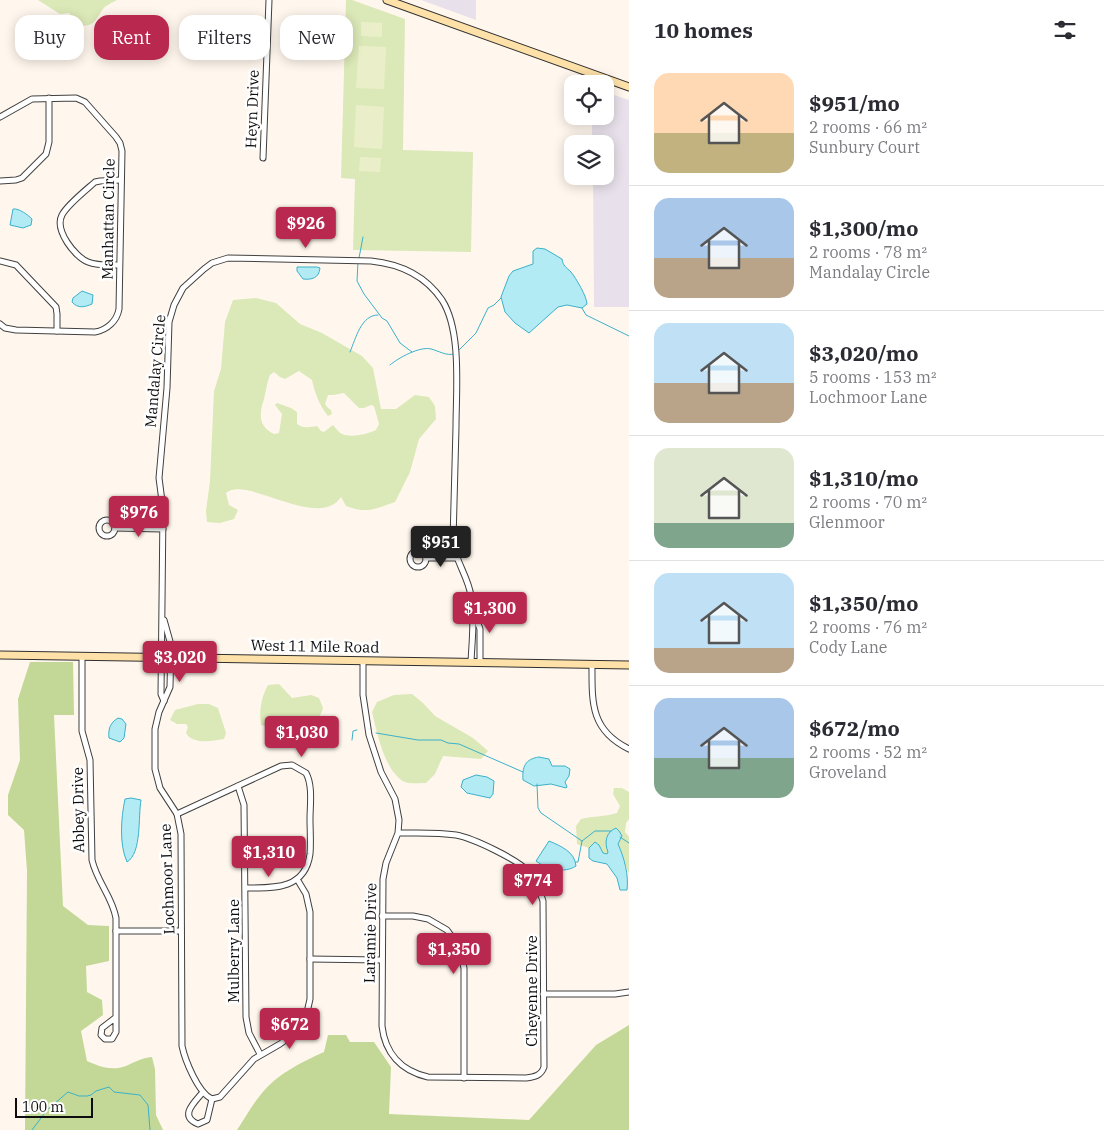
<!DOCTYPE html>
<meta charset="utf-8">
<style>
:root{--surface:#fff;--page:#f2f2f3;--text:#2b2b33;--muted:#7c7c81;--line:#e1e1e2;--accent:#b9284f}
body{margin:0;font-family:"IBM Plex Serif",serif;background:var(--page);color:var(--text);height:100vh;display:flex;flex-direction:column;font-size:19px;white-space:nowrap}
*{box-sizing:border-box;margin:0}
p{font-size:16px;color:var(--muted)}
.icon{flex:none;width:28px;height:28px;fill:none;stroke:currentColor;stroke-width:2;stroke-linecap:round;stroke-linejoin:round}
.map{position:relative;flex:1;overflow:hidden}
.sheet{display:flex;flex-direction:column;background:var(--surface);width:475px}
.sheet>*{flex:none}
.top-card{position:absolute;left:15px;top:15px;width:475px;height:45px;display:flex;gap:10px}
.controls{position:absolute;left:564px;top:75px;display:grid;gap:10px}
.controls a{display:grid;place-items:center;width:50px;height:50px;border-radius:10px;background:var(--surface);box-shadow:0 2px 12px #0003;font-size:25px}
.scale{position:absolute;left:15px;bottom:12px;width:78px;box-sizing:border-box;padding-left:5px;border:2px solid #0d0d0d;border-top:0;font-size:14px;line-height:18px;white-space:nowrap;color:#0d0d0d;-webkit-text-stroke:4px #fff;paint-order:stroke}
.price{position:absolute;translate:-50% -42px;padding:0 11px;border-radius:5px;background:var(--accent);color:#fff;font-size:16px;line-height:32px;filter:drop-shadow(0 1px 2px #0008)}
.price::after{content:'';position:absolute;left:50%;top:30px;width:15px;height:11px;margin-left:-8px;background:inherit;clip-path:polygon(0 0,100% 0,50% 100%)}
.price.on{background:#222;color:#fff}
ul{padding:0;list-style:none}
li{display:flex;align-items:center;gap:15px;height:125px;padding:0 25px}
li+li{border-top:1px solid var(--line)}
li span{display:grid;place-items:center;flex:none;width:140px;height:100px;border-radius:15px;color:#555}
li>.icon{margin-inline-start:auto}
span .icon{width:60px;height:60px;fill:#fffc;stroke-width:1}
li b{font-size:21px}
h2{display:flex;justify-content:space-between;align-items:center;height:60px;padding:0 25px;font-size:21px}
.tag{padding:0 18px;border-radius:15px;background:var(--surface);box-shadow:0 2px 12px #0003;font-size:18px;line-height:45px}
.tag.on{background:var(--accent);color:#fff}
main{display:flex;flex:1;min-height:0}
.map>svg:first-child{display:block}
.industrial{fill:#e8e1eb}
.green{fill:#dbe8b7;fill-rule:evenodd}
.forest{fill:#c3d897}
.pitch{fill:#ebefc9}
.water{fill:#b3ebf5;stroke:#3bb1ca}
.lines{fill:none;stroke-linecap:round;stroke-linejoin:round}
.stream{stroke:#3bb1ca;stroke-width:1}
.street-casing{stroke:#404040;stroke-width:7}
.secondary-casing{stroke:#2f2f2f;stroke-width:9}
.street{stroke:#fff;stroke-width:5}
.secondary{stroke:#fde1a9;stroke-width:7}
.labels{text-anchor:middle;dominant-baseline:central;stroke-width:5;stroke-linejoin:round;paint-order:stroke}
.street-label{font-size:15px;fill:#0d0d0d;stroke:#fff}
</style>
<main>
<div class="map">
<svg width="629" height="1130" viewBox="0 0 629 1130">
<rect width="100%" height="100%" fill="#fff7ed"/>
<g class="industrial">
<path d="M421,0H476V20Z"/>
<path d="M605,92L629,100V307H594L593,176H605V144H592V116H605Z"/>
</g>
<g class="green">
<path d="M38,0H117C112,3 106,5 103,9C94,22 95,26 78,26L69,13L60,14Z"/>
<path d="M346,0H352L405,19L403,150L473,152L471,252L353,250L355,179L341,178Z"/>
<path d="M256,298L276,303L300,324L322,333L362,356L373,368L381,409H396L415,395L429,397L435,406L436,419L419,439L410,472L395,502C375,509 366,514 346,506L341,497C339,500 335,504 332,505C304,520 245,477 226,493L229,505L238,510L234,519L220,523L207,522L206,511L210,481L214,391L221,369L225,322L233,300ZM299,371L312,380C315,393 319,405 328,416L332,414L331,410L328,408L325,404L328,395H333L344,393L359,408H364L371,405L374,406L379,424L376,430C368,434 351,438 342,434C338,432 336,428 333,425L324,432L321,431L317,426C309,427 303,429 297,424V412L291,408L277,403L275,405L282,414L279,433L274,434C258,426 259,414 264,399C266,391 267,382 270,375L274,372L280,377L285,379Z"/>
<path d="M279,684L292,698L311,695L319,698L323,708C319,724 311,716 300,719C296,720 293,724 289,725C280,726 278,722 269,727L261,725C259,712 261,697 268,685Z"/>
<path d="M412,694L423,703L435,716L473,738L488,751L481,759L443,756L435,774L426,783C418,783 406,785 400,779C383,765 377,732 372,712L377,702L394,695Z"/>
<path d="M198,704H209L218,708L226,733L224,739C212,741 193,745 186,733L188,727L186,724H177L170,720L175,710Z"/>
<path d="M614,788H622L629,792V819L626,823L625,832L629,837V880V874L618,843L620,841L607,854L603,853L599,845L595,842L589,848L577,844L576,826L581,819C593,816 604,817 617,813L620,806L613,794Z"/>
</g>
<g class="forest">
<path d="M30,662H73L74,715H54L63,906L88,925L109,926V961L86,966L87,992L102,1000L103,1015L81,1031L87,1061C100,1067 112,1071 126,1066C135,1062 141,1058 152,1057L155,1069L156,1115L163,1130H25L27,871L24,830L8,815V795L20,760L18,699Z"/>
<path d="M629,1025V1130H237C245,1118 252,1105 262,1093C277,1074 302,1062 324,1052L328,1035H346L350,1042H374L391,1067L389,1114L529,1120L596,1045Z"/>
</g>
<g class="pitch">
<path d="M361,22L382,23V37L361,36Z"/>
<path d="M359,46L386,47L384,89L356,88Z"/>
<path d="M356,105L384,107L382,149L354,147Z"/>
<path d="M360,157L381,158L380,172L359,171Z"/>
</g>
<g class="water">
<path d="M13,209C19,208 28,215 32,219L31,225L23,228L10,225Z"/>
<path d="M537,248L545,249L562,259C563,266 566,267 571,272C576,278 587,297 587,304L582,308L567,305L558,307L529,333L515,323L505,312L501,297L509,276L513,271L533,264V251Z"/>
<path d="M297,267H317L320,268C319,278 312,280 303,279L297,271Z"/>
<path d="M82,291L93,295L92,304C85,307 78,309 72,302L73,298Z"/>
<path d="M118,718L122,719L126,724L124,738L120,742L109,738C108,729 110,723 118,718Z"/>
<path d="M539,757L549,759L552,766H565L570,769L569,776L565,782L567,787L566,788L551,784L534,786L523,780C522,767 525,759 539,757Z"/>
<path d="M476,775L487,777L494,781L493,794L490,798L467,793L461,787L463,780Z"/>
<path d="M131,798L141,800C138,816 142,853 127,862C119,844 121,818 125,799Z"/>
<path d="M616,828L619,831L622,836L618,844C624,857 629,875 627,890H620L617,878L607,864L593,861L589,858V848L595,842L599,845L603,853L607,854L608,852C604,842 606,832 616,828Z"/>
<path d="M549,841C561,846 575,852 576,866C564,874 547,869 536,861Z"/>
</g>
<g class="lines">
<g class="stream">
<path d="M359,258L363,237"/>
<path d="M358,262L357,281L364,294L382,318L387,321L400,343L412,352"/>
<path d="M582,308L586,315L629,336"/>
<path d="M350,352C356,338 361,315 378,315"/>
<path d="M457,352L476,333L488,308L494,305L501,298"/>
<path d="M390,365C398,358 420,346 431,349C439,351 446,356 454,354"/>
<path d="M376,733L418,740H441L448,743L459,744L523,772"/>
<path d="M352,740L353,731L357,730"/>
<path d="M537,784L538,808L541,813L582,841"/>
<path d="M620,837L629,843"/>
<path d="M576,862H578L582,841L595,831H611"/>
<path d="M32,1130L47,1110L68,1092L79,1096H87L91,1095L96,1091L109,1087L114,1092L140,1095L148,1105L150,1130"/>
</g>
<defs>
<g id="street">
<path d="M0,117L32,99L76,98L85,102L116,137L120,143L122,151L119,309C117,321 107,330 95,332L16,330L5,328L0,324"/>
<path d="M263,158L269,0"/>
<path d="M0,181L16,180L22,178L46,154L49,142V98"/>
<path d="M0,261L16,265L56,307L57,314V331"/>
<path d="M119,265C109,265 98,266 88,262C75,257 54,230 62,215C67,205 86,190 95,182L100,181L121,180"/>
<circle cx="107" cy="528" r="8"/>
<path d="M115,528L163,529"/>
<circle cx="418" cy="559" r="8"/>
<path d="M426,558H456"/>
<path d="M474,613L480,629V662"/>
<path d="M164,620L171,645L170,687L159,712L155,729V769L160,788L177,814L181,834L182,1046C185,1060 198,1093 212,1099"/>
<path d="M82,656V731L90,760L92,860C97,882 112,896 116,918V1032L112,1039H105L101,1035L102,1028L115,1018"/>
<path d="M363,661V695L369,735L381,772L395,799L399,820L398,833L386,863L383,879L382,1026C385,1053 401,1071 428,1077L526,1078C534,1077 541,1076 544,1067L543,901C540,891 537,882 530,873C519,860 473,838 456,835C437,832 417,833 398,833"/>
<path d="M592,664C592,702 590,730 629,749"/>
<path d="M164,701L161,694L163,509L159,478L167,388L169,322L174,305L183,288L204,269L212,263L228,258L371,261C400,264 425,275 442,300C462,331 456,391 456,427C455,465 454,503 453,541C455,561 468,576 471,596C475,617 472,640 471,662"/>
<path d="M238,786L244,805L246,1017L249,1033L260,1054"/>
<path d="M177,814L281,766L292,765L306,773C313,786 310,805 310,819C310,830 311,843 310,854C305,890 273,888 246,888"/>
<path d="M382,916H413L428,919L447,930L458,945L464,968V1078"/>
<path d="M116,931H181"/>
<path d="M310,959L382,960"/>
<path d="M543,994H615L629,992"/>
<path d="M203,1092C195,1102 178,1116 198,1124L207,1120L212,1099"/>
<path d="M212,1099L220,1097L254,1059L280,1044L294,1034L306,1017L310,999V912L306,894L297,879"/>
</g>
<g id="secondary">
<path d="M387,0L629,87"/>
<path d="M0,655L629,665"/>
</g>
</defs>
<use href="#street" class="street-casing"/>
<use href="#secondary" class="secondary-casing"/>
<use href="#street" class="street"/>
<use href="#secondary" class="secondary"/>
</g>
<g class="labels">
<g class="street-label">
<text transform="translate(252 109) rotate(-88)">Heyn Drive</text>
<text transform="translate(108 219) rotate(-89)">Manhattan Circle</text>
<text transform="translate(155 371) rotate(-85)">Mandalay Circle</text>
<text transform="translate(315 646) rotate(1)">West 11 Mile Road</text>
<text transform="translate(78 810) rotate(-91)">Abbey Drive</text>
<text transform="translate(167 879) rotate(-92)">Lochmoor Lane</text>
<text transform="translate(370 933) rotate(-89)">Laramie Drive</text>
<text transform="translate(233 951) rotate(-90)">Mulberry Lane</text>
<text transform="translate(531 991) rotate(-90)">Cheyenne Drive</text>
</g>
</g>
</svg>
<div class="controls">
<a><svg class="icon" aria-label="locate" viewBox="0 0 24 24"><circle cx="12" cy="12" r="6"/><path d="M12 2v4M12 18v4M2 12h4M18 12h4"/></svg></a>
<a><svg class="icon" aria-label="layers" viewBox="0 0 24 24"><path d="M12 4l9 5-9 5-9-5zM3 14l9 5 9-5"/></svg></a>
</div>
<div class="scale">100 m</div>
<b class="price" style="left:306px;top:249px">$926</b>
<b class="price" style="left:139px;top:538px">$976</b>
<b class="price on" style="left:441px;top:568px">$951</b>
<b class="price" style="left:490px;top:634px">$1,300</b>
<b class="price" style="left:180px;top:683px">$3,020</b>
<b class="price" style="left:302px;top:758px">$1,030</b>
<b class="price" style="left:269px;top:878px">$1,310</b>
<b class="price" style="left:533px;top:906px">$774</b>
<b class="price" style="left:454px;top:975px">$1,350</b>
<b class="price" style="left:290px;top:1050px">$672</b>
<div class="top-card">
<a class="tag">Buy</a>
<a class="tag on">Rent</a>
<a class="tag">Filters</a>
<a class="tag">New</a>
</div>
</div>
<section class="sheet">
<h2>10 homes<svg class="icon" aria-label="filters" viewBox="0 0 24 24"><path d="M4 7h16M4 17h16"/><circle cx="9" cy="7" r="2"/><circle cx="15" cy="17" r="2"/></svg></h2>
<ul>
<li><span style="background:linear-gradient(#ffd9b3 60%,#c2b280 0)"><svg class="icon" aria-label="home" viewBox="0 0 24 24"><path d="M3 11l9-7 9 7M6 9v11h12V9"/></svg></span><div><b>$951/mo</b><p>2 rooms · 66 m²</p><p>Sunbury Court</p></div></li>
<li><span style="background:linear-gradient(#a9c7e8 60%,#b9a48a 0)"><svg class="icon" aria-label="home" viewBox="0 0 24 24"><path d="M3 11l9-7 9 7M6 9v11h12V9"/></svg></span><div><b>$1,300/mo</b><p>2 rooms · 78 m²</p><p>Mandalay Circle</p></div></li>
<li><span style="background:linear-gradient(#bfe0f5 60%,#b9a48a 0)"><svg class="icon" aria-label="home" viewBox="0 0 24 24"><path d="M3 11l9-7 9 7M6 9v11h12V9"/></svg></span><div><b>$3,020/mo</b><p>5 rooms · 153 m²</p><p>Lochmoor Lane</p></div></li>
<li><span style="background:linear-gradient(#dfe7d0 75%,#7fa58c 0)"><svg class="icon" aria-label="home" viewBox="0 0 24 24"><path d="M3 11l9-7 9 7M6 9v11h12V9"/></svg></span><div><b>$1,310/mo</b><p>2 rooms · 70 m²</p><p>Glenmoor</p></div></li>
<li><span style="background:linear-gradient(#bfe0f5 75%,#b9a48a 0)"><svg class="icon" aria-label="home" viewBox="0 0 24 24"><path d="M3 11l9-7 9 7M6 9v11h12V9"/></svg></span><div><b>$1,350/mo</b><p>2 rooms · 76 m²</p><p>Cody Lane</p></div></li>
<li><span style="background:linear-gradient(#a9c7e8 60%,#7fa58c 0)"><svg class="icon" aria-label="home" viewBox="0 0 24 24"><path d="M3 11l9-7 9 7M6 9v11h12V9"/></svg></span><div><b>$672/mo</b><p>2 rooms · 52 m²</p><p>Groveland</p></div></li>
</ul>
</section>
</main>
